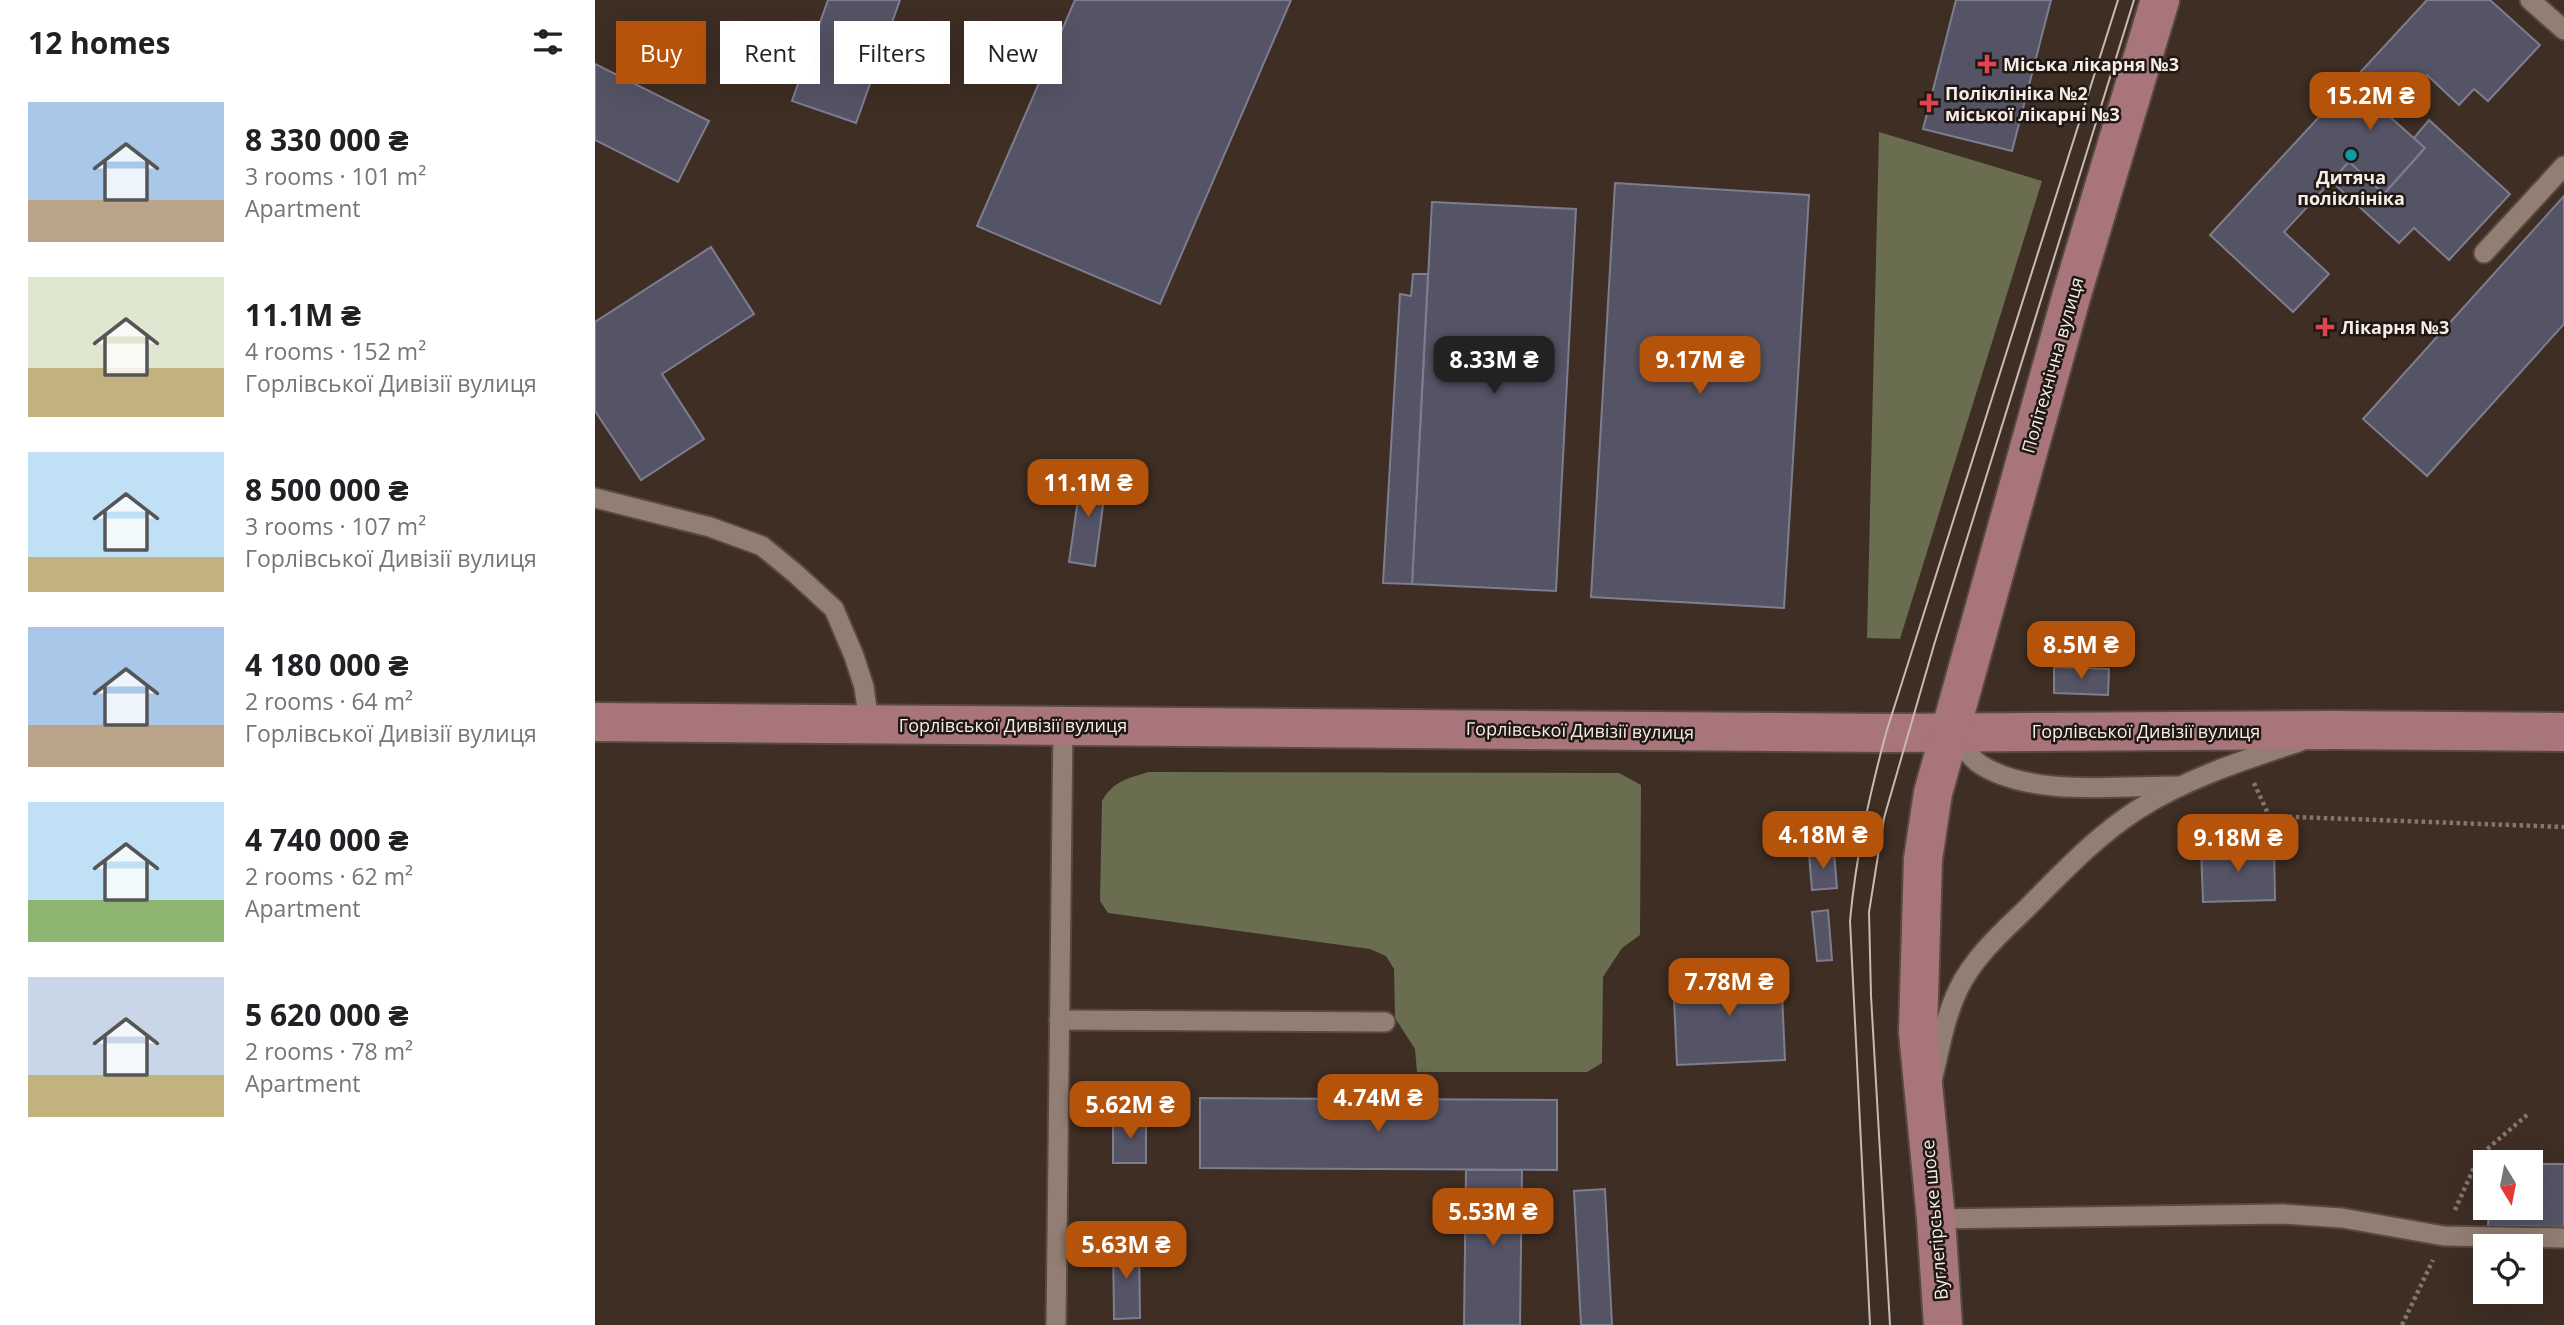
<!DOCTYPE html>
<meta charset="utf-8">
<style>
:root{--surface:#fff;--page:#f6f6f6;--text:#202124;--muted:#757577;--accent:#b45309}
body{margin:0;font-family:"Open Sans",sans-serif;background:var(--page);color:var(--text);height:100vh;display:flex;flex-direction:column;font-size:26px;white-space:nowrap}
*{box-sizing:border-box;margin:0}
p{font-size:23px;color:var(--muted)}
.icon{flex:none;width:38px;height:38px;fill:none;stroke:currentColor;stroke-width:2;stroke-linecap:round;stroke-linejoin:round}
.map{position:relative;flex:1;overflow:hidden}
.sheet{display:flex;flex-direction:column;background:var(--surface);width:595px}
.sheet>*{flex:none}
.top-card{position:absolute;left:21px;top:21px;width:665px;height:63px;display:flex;gap:14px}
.needle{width:46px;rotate:170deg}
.fabs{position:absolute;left:1878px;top:1150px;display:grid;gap:14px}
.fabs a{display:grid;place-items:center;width:70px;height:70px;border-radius:0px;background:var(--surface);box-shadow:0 7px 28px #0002;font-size:35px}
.price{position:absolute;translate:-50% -60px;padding:0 16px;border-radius:14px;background:var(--accent);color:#fff;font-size:23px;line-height:46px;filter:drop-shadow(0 2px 4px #0008)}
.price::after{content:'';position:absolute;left:50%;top:42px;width:21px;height:16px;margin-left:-10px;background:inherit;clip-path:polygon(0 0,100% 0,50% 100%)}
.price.selected{background:#222;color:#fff}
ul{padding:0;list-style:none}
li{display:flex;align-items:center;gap:21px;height:175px;padding:0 28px}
li span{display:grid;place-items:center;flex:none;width:196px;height:140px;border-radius:0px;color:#555}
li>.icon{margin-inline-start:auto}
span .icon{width:84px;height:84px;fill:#fffc;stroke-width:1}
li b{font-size:30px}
h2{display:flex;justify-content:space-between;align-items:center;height:84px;padding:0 28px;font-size:30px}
.tag{padding:0 24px;border-radius:0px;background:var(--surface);box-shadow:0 7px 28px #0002;font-size:24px;line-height:63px}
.tag.selected{background:var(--accent);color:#fff}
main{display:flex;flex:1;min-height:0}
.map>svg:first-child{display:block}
.forest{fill:#6a6d50}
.building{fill:#555466;stroke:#7e7d90;stroke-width:2}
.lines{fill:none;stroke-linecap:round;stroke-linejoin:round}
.lane-casing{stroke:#584a41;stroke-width:23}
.secondary-casing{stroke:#584a41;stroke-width:42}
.path{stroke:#84766d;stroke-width:4.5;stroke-dasharray:3.5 3.5;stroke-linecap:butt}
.lane{stroke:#927e73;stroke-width:19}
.secondary{stroke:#a8767a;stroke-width:38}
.tram{stroke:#c7bab2;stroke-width:2}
.health-dot{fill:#e0444e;stroke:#201814;stroke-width:2.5}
.culture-dot{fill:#0f9aa8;stroke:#201814;stroke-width:2.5}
.labels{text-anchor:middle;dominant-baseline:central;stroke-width:5;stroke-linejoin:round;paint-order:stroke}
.poi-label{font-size:18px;font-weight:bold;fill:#f8ede6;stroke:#201814;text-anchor:start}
.street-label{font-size:18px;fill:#f8ede6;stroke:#201814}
</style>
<main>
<section class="sheet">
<h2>12 homes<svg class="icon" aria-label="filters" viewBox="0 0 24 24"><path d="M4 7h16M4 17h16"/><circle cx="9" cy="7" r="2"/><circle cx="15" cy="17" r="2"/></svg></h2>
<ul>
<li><span style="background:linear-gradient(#a9c7e8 70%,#b9a48a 0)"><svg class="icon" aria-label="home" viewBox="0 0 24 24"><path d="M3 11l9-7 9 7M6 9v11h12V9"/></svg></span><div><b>8 330 000 ₴</b><p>3 rooms · 101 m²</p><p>Apartment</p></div></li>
<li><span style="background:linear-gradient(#dfe7d0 65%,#c2b280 0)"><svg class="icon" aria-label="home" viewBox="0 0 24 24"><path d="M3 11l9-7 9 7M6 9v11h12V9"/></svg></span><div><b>11.1M ₴</b><p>4 rooms · 152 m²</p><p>Горлівської Дивізії вулиця</p></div></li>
<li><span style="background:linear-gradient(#bfe0f5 75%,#c2b280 0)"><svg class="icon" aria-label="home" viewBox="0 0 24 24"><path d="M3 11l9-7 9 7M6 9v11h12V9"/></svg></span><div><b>8 500 000 ₴</b><p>3 rooms · 107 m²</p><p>Горлівської Дивізії вулиця</p></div></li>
<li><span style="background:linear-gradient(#a9c7e8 70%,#b9a48a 0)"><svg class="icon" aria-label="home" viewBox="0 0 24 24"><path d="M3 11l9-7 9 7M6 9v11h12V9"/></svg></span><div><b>4 180 000 ₴</b><p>2 rooms · 64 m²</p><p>Горлівської Дивізії вулиця</p></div></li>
<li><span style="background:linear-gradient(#bfe0f5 70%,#8fb573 0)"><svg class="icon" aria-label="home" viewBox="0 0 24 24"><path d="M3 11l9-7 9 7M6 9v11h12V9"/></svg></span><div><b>4 740 000 ₴</b><p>2 rooms · 62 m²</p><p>Apartment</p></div></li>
<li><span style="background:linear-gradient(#c9d6e8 70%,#c2b280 0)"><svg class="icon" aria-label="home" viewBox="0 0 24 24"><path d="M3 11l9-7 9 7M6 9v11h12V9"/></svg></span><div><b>5 620 000 ₴</b><p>2 rooms · 78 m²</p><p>Apartment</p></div></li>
</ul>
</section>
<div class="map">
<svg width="1969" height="1325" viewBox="0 0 1969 1325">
<rect width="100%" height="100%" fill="#3e2e24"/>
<g class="forest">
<path d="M1284,132L1447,181L1305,639L1272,638Z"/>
<path d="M554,772L1024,773L1046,785L1045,935L1027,948L1008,977L1007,1063L992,1072H822L820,1049L800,1018L799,969L791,956L775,949L513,913L505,901L507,801C518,781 534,778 554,772Z"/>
</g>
<g class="building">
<path d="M233,0H305L261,123L197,101Z"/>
<path d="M480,0H696L565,304L382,226Z"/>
<path d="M1361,0H1456L1417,151L1328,129Z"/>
<path d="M1832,0H1895L1945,45L1893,101L1879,89L1864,105L1832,75L1794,116L1830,148L1789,194L1754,162L1689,232L1734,274L1698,312L1615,235Z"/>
<path d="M0,64L114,121L83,182L0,140Z"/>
<path d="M1834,120L1915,194L1854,260L1819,228L1804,243L1736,181L1754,162L1789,194L1830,148L1819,138Z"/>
<path d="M1020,183L1214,195L1189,608L996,597Z"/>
<path d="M1969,196V324L1832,476L1768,419Z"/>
<path d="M837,202L981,209L961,591L817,584Z"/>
<path d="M116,247L159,314L67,374L109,439L46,480L0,411V322Z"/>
<path d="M818,274H833L817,584L788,583L805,294L816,296Z"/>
<path d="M487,471L512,475L500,566L474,562Z"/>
<path d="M1459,667L1514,669L1513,695L1459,693Z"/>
<path d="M1679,846L1680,900L1608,902L1606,848Z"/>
<path d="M1239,852L1242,888L1217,890L1214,854Z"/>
<path d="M1233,910L1237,960L1222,961L1217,912Z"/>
<path d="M1186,971L1190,1060L1082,1065L1078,977Z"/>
<path d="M605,1098L962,1100V1170L605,1168Z"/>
<path d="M551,1119V1163H518V1120Z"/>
<path d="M1936,1164H1969V1227L1893,1226L1894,1208H1936Z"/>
<path d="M871,1170H927L925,1325H869Z"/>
<path d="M1010,1189L1017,1325H986L979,1191Z"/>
<path d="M518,1243H544L545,1318L519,1319Z"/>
</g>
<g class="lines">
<defs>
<g id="lane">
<path d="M1935,0L1969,30"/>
<path d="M1889,253L1969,166"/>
<path d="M0,498L115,527L167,546L201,574L239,609L259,656L269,687L274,723"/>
<path d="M1357,733C1365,743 1375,758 1386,765C1438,797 1522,786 1582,786"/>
<path d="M464,1020L790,1022"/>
<path d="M1338,1077C1345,1048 1350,1017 1363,990C1378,958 1406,933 1431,909C1466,874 1500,837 1542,810C1592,778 1649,760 1704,742"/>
<path d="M1341,1219L1688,1214L1747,1218L1849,1236L1969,1238"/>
<path d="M461,1325L468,725"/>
</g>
<g id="secondary">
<path d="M0,722L1291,733L1739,730L1969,732"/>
<path d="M1348,1325L1341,1219L1323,1032L1328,859L1338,793L1477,294L1565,0"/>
</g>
</defs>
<use href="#lane" class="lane-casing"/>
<use href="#secondary" class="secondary-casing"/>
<g class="path">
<path d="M1659,783L1674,816L1969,827"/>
<path d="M1860,1210L1884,1156L1932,1115"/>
<path d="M1807,1325L1838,1260"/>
</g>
<use href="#lane" class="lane"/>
<use href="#secondary" class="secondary"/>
<g class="tram">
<path d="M1275,1325L1255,921C1261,855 1274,797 1291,733L1523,0"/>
<path d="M1295,1325L1276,996L1274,912L1289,818L1339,645L1539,0"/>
</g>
</g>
<g class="health-dot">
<path d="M1388.5 53.5h7v7h7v7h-7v7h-7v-7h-7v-7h7z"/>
<path d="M1330.5 92.5h7v7h7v7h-7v7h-7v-7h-7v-7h7z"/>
<path d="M1726.5 316.5h7v7h7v7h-7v7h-7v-7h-7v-7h7z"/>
</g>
<circle class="culture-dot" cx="1756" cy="155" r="7"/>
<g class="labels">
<g class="poi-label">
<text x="1408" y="64">Міська лікарня №3</text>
<text x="1350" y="93">Поліклініка №2<tspan x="1350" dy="21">міської лікарні №3</tspan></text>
<text x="1756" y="177" text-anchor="middle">Дитяча<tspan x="1756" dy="21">поліклініка</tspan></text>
<text x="1746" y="327">Лікарня №3</text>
</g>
<g class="street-label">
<text transform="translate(1457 365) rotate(-74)">Політехнічна вулиця</text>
<text x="418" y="725">Горлівської Дивізії вулиця</text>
<text transform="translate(985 730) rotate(1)">Горлівської Дивізії вулиця</text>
<text x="1551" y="731">Горлівської Дивізії вулиця</text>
<text transform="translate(1339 1220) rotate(-95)">Вуглегірське шосе</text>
</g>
</g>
</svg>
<div class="fabs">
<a><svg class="needle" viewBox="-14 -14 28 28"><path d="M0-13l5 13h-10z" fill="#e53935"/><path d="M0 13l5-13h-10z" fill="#757577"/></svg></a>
<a><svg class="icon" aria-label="locate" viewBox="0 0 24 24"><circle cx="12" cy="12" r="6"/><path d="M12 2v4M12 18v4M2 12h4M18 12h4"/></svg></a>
</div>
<b class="price" style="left:1775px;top:132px">15.2M ₴</b>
<b class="price selected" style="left:899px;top:396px">8.33M ₴</b>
<b class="price" style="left:1105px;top:396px">9.17M ₴</b>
<b class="price" style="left:493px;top:519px">11.1M ₴</b>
<b class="price" style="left:1486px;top:681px">8.5M ₴</b>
<b class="price" style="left:1228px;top:871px">4.18M ₴</b>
<b class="price" style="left:1643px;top:874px">9.18M ₴</b>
<b class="price" style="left:1134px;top:1018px">7.78M ₴</b>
<b class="price" style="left:783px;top:1134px">4.74M ₴</b>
<b class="price" style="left:535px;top:1141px">5.62M ₴</b>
<b class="price" style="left:898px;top:1248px">5.53M ₴</b>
<b class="price" style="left:531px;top:1281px">5.63M ₴</b>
<div class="top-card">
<a class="tag selected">Buy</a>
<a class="tag">Rent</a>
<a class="tag">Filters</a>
<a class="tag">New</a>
</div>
</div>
</main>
